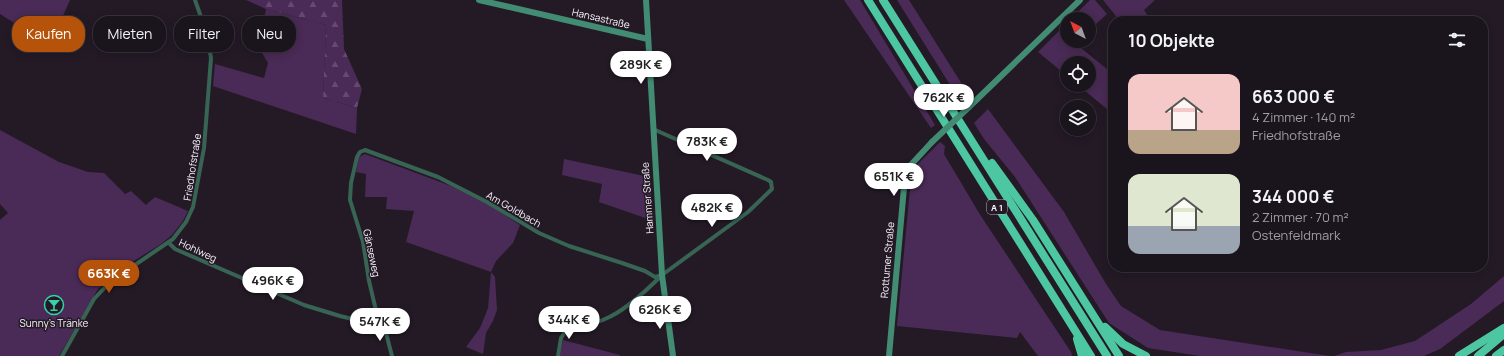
<!DOCTYPE html>
<html lang="de">
<meta charset="utf-8">
<style>
:root{--surface:#1a141c;--page:#231d25;--text:#f1f3f6;--muted:#9f9ea3;--line:#38333b;--accent:#b45309}
body{margin:0;font-family:Manrope,sans-serif;background:var(--page);color:var(--text);height:100vh;display:flex;flex-direction:column;font-size:15px;white-space:nowrap}
*{box-sizing:border-box;margin:0}
p{font-size:13px;color:var(--muted)}
.icon{flex:none;width:22px;height:22px;fill:none;stroke:currentColor;stroke-width:2;stroke-linecap:round;stroke-linejoin:round}
.map{position:relative;flex:1;overflow:hidden}
.drawer{position:absolute;left:1108px;top:16px;width:380px;height:256px;display:flex;flex-direction:column;background:var(--surface);border-radius:16px;box-shadow:0 2px 10px #0003,0 0 0 1px var(--line)}
.drawer>*{flex:none}
.guide{position:absolute;left:12px;top:16px;width:380px;height:36px;display:flex;gap:8px}
.needle{width:26px;rotate:319deg}
.buttons{position:absolute;left:1060px;top:12px;display:grid;gap:8px}
.buttons a{display:grid;place-items:center;width:36px;height:36px;border-radius:50%;background:var(--surface);box-shadow:0 2px 10px #0003,0 0 0 1px var(--line);font-size:20px}
.price{position:absolute;translate:-50% -34px;padding:0 9px;border-radius:14px;background:#fff;color:#222;font-size:13px;line-height:26px;filter:drop-shadow(0 1px 2px #0008)}
.price::after{content:'';position:absolute;left:50%;top:24px;width:12px;height:9px;margin-left:-6px;background:inherit;clip-path:polygon(0 0,100% 0,50% 100%)}
.price.selected{background:var(--accent);color:#fff}
ul{padding:0;list-style:none}
li{display:flex;align-items:center;gap:12px;height:100px;padding:0 20px}
li span{display:grid;place-items:center;flex:none;width:112px;height:80px;border-radius:12px;color:#555}
li>.icon{margin-inline-start:auto}
span .icon{width:48px;height:48px;fill:#fffc;stroke-width:1}
li b{font-size:17px}
h2{display:flex;justify-content:space-between;align-items:center;height:48px;padding:0 20px;font-size:17px}
.tag{padding:0 14px;border-radius:16px;background:var(--surface);box-shadow:0 2px 10px #0003,0 0 0 1px var(--line);font-size:14px;line-height:36px}
.tag.selected{background:var(--accent);color:#fff}
.map>svg:first-child{display:block}
.grass{fill:#4a2a56}
.forest{fill:url(#forest-firs)}
.lines{fill:none;stroke-linecap:round;stroke-linejoin:round}
.street{stroke:#386454;stroke-width:4}
.secondary{stroke:#428c73;stroke-width:6}
.highway{stroke:#4dc7a1;stroke-width:8}
.secondary-bridge{stroke:#428c73;stroke-width:6}
.labels{text-anchor:middle;dominant-baseline:central;stroke-width:3;stroke-linejoin:round;paint-order:stroke}
.shield{fill:#231a26;stroke:#b9b1bb;stroke-width:1}
.shield-label{font-size:9px;font-weight:bold;fill:#f9f2fb}
.street-label{font-size:10px;fill:#f9f2fb;stroke:#231a26}
.poi-label{font-size:10px;fill:#f9f2fb;stroke:#231a26}
</style>
<div class="map">
<svg width="1504" height="356" viewBox="0 0 1504 356">
<defs>
<pattern id="forest-firs" width="22" height="20" patternUnits="userSpaceOnUse"><rect width="22" height="20" fill="#4a2a56"/><path d="M5 1l3.5 6h-7zM16 11l3.5 6h-7z" fill="#65496f"/></pattern>
</defs>
<rect width="100%" height="100%" fill="#231a26"/>
<g class="grass">
<path d="M0,0H70L50,45L0,14Z"/>
<path d="M844,0H860L935,125L931,128Z"/>
<path d="M897,0H909L965,89L957,96Z"/>
<path d="M1090,0H1095L1107,14L1096,24L1089,35V19H1071Z"/>
<path d="M1103,0H1155L1144,10L1151,21H1120Z"/>
<path d="M266,9L326,25L323,98L357,108L356,134L213,86L215,64L264,78L268,63L262,53L267,32L262,30Z"/>
<path d="M1067,23V41H1085L1081,48L1113,74V114L1078,85H1089V63H1067V76L1038,52Z"/>
<path d="M988,109L1064,212L1106,284L1121,306L1160,330L1330,356H1200L1148,348L1109,323L1015,177L984,139L974,123Z"/>
<path d="M0,130L59,162L88,172L104,173L125,194L131,191L146,205L155,197L188,211L183,221L172,235L161,244L121,269L98,289L59,356H0V220L8,213L0,204Z"/>
<path d="M940,142L945,146L944,154L979,213L1071,352L1072,356H1038L1020,332L1017,338L897,326L911,179L916,166Z"/>
<path d="M365,154L451,186L487,203L520,225L513,243L496,261L491,272L495,277L497,310L493,321L486,333L483,354L466,347L480,328L488,308L491,272L406,242L414,211L386,209L387,197H365L366,174L356,172L359,157Z"/>
<path d="M564,159L649,177L654,221L599,202L602,184L562,175Z"/>
<path d="M1504,276V301L1440,349L1424,356H1334L1346,352L1381,350L1415,341L1471,304Z"/>
<path d="M563,340L620,355V356H560Z"/>
</g>
<path class="forest" d="M246,0H342L344,49L362,89L357,108L323,98L326,25L266,9Z"/>
<g class="lines">
<g class="street">
<path d="M169,243L175,249L304,305L340,316L373,324L379,323"/>
<path d="M62,356L94,299L110,282L173,239L186,222L193,207L204,148L211,58L207,34L195,0"/>
<path d="M392,356L386,333L379,323L369,281L363,242L350,200L351,183L357,157L360,152L365,150L438,177L487,202L539,233L569,246L622,263L645,271L655,277L662,275"/>
<path d="M558,356L561,338L566,330C579,324 593,325 605,319C623,312 649,288 662,275L748,212L772,189L771,182L768,180L653,129"/>
</g>
<g class="secondary">
<path d="M479,0L648,39"/>
<path d="M646,0L662,275L673,356"/>
<path d="M969,107L1080,0"/>
<path d="M889,356L905,176L908,168L932,142"/>
</g>
<g class="highway">
<path d="M868,0L1091,356"/>
<path d="M883,0L1107,356"/>
<path d="M992,163L1033,220L1119,356"/>
<path d="M1105,327L1123,344L1146,356"/>
<path d="M1077,339L1082,356"/>
<path d="M1459,356L1504,328"/>
<path d="M1478,356L1504,334"/>
<path d="M1496,356L1504,350"/>
</g>
<path class="secondary-bridge" d="M932,142L969,107"/>
</g>
<defs>
<symbol id="bar-ring" viewBox="-11 -11 22 22"><circle r="9.5" fill="#231a26" stroke="#34d4a8" stroke-width="1.5"/><path d="M-6-5H6L.8 .8V4.5H3.5V6h-7V4.5H-.8V.8Z" fill="#34d4a8"/></symbol>
</defs>
<g fill-rule="evenodd">
<use href="#bar-ring" x="43" y="294" width="22" height="22"/>
</g>
<g class="labels">
<rect class="shield" x="987" y="200" width="20" height="14" rx="3"/>
<g class="shield-label">
<text x="997" y="207">A 1</text>
</g>
<g class="street-label">
<text transform="translate(601 18) rotate(13)">Hansastraße</text>
<text transform="translate(192 167) rotate(-81)">Friedhofstraße</text>
<text transform="translate(647 198) rotate(-94)">Hammer Straße</text>
<text transform="translate(514 209) rotate(30)">Am Goldbach</text>
<text transform="translate(198 250) rotate(25)">Hohlweg</text>
<text transform="translate(372 253) rotate(78)">Gänseweg</text>
<text transform="translate(887 260) rotate(-85)">Rottumer Straße</text>
</g>
<g class="poi-label">
<text x="54" y="323">Sunny's Tränke</text>
</g>
</g>
</svg>
<div class="buttons">
<a><svg class="needle" viewBox="-14 -14 28 28"><path d="M0-13l5 13h-10z" fill="#e53935"/><path d="M0 13l5-13h-10z" fill="#9f9ea3"/></svg></a>
<a><svg class="icon" aria-label="locate" viewBox="0 0 24 24"><circle cx="12" cy="12" r="6"/><path d="M12 2v4M12 18v4M2 12h4M18 12h4"/></svg></a>
<a><svg class="icon" aria-label="layers" viewBox="0 0 24 24"><path d="M12 4l9 5-9 5-9-5zM3 14l9 5 9-5"/></svg></a>
</div>
<b class="price" style="left:641px;top:85px">289K €</b>
<b class="price" style="left:944px;top:118px">762K €</b>
<b class="price" style="left:707px;top:162px">783K €</b>
<b class="price" style="left:894px;top:197px">651K €</b>
<b class="price" style="left:712px;top:228px">482K €</b>
<b class="price selected" style="left:109px;top:294px">663K €</b>
<b class="price" style="left:273px;top:301px">496K €</b>
<b class="price" style="left:660px;top:330px">626K €</b>
<b class="price" style="left:569px;top:340px">344K €</b>
<b class="price" style="left:380px;top:342px">547K €</b>
<div class="guide">
<a class="tag selected">Kaufen</a>
<a class="tag">Mieten</a>
<a class="tag">Filter</a>
<a class="tag">Neu</a>
</div>
<section class="drawer">
<h2>10 Objekte<svg class="icon" aria-label="filters" viewBox="0 0 24 24"><path d="M4 7h16M4 17h16"/><circle cx="9" cy="7" r="2"/><circle cx="15" cy="17" r="2"/></svg></h2>
<ul>
<li><span style="background:linear-gradient(#f6c9c9 70%,#b9a48a 0)"><svg class="icon" aria-label="home" viewBox="0 0 24 24"><path d="M3 11l9-7 9 7M6 9v11h12V9"/></svg></span><div><b>663 000 €</b><p>4 Zimmer · 140 m²</p><p>Friedhofstraße</p></div></li>
<li><span style="background:linear-gradient(#dfe7d0 65%,#9aa5b1 0)"><svg class="icon" aria-label="home" viewBox="0 0 24 24"><path d="M3 11l9-7 9 7M6 9v11h12V9"/></svg></span><div><b>344 000 €</b><p>2 Zimmer · 70 m²</p><p>Ostenfeldmark</p></div></li>
</ul>
</section>
</div>
